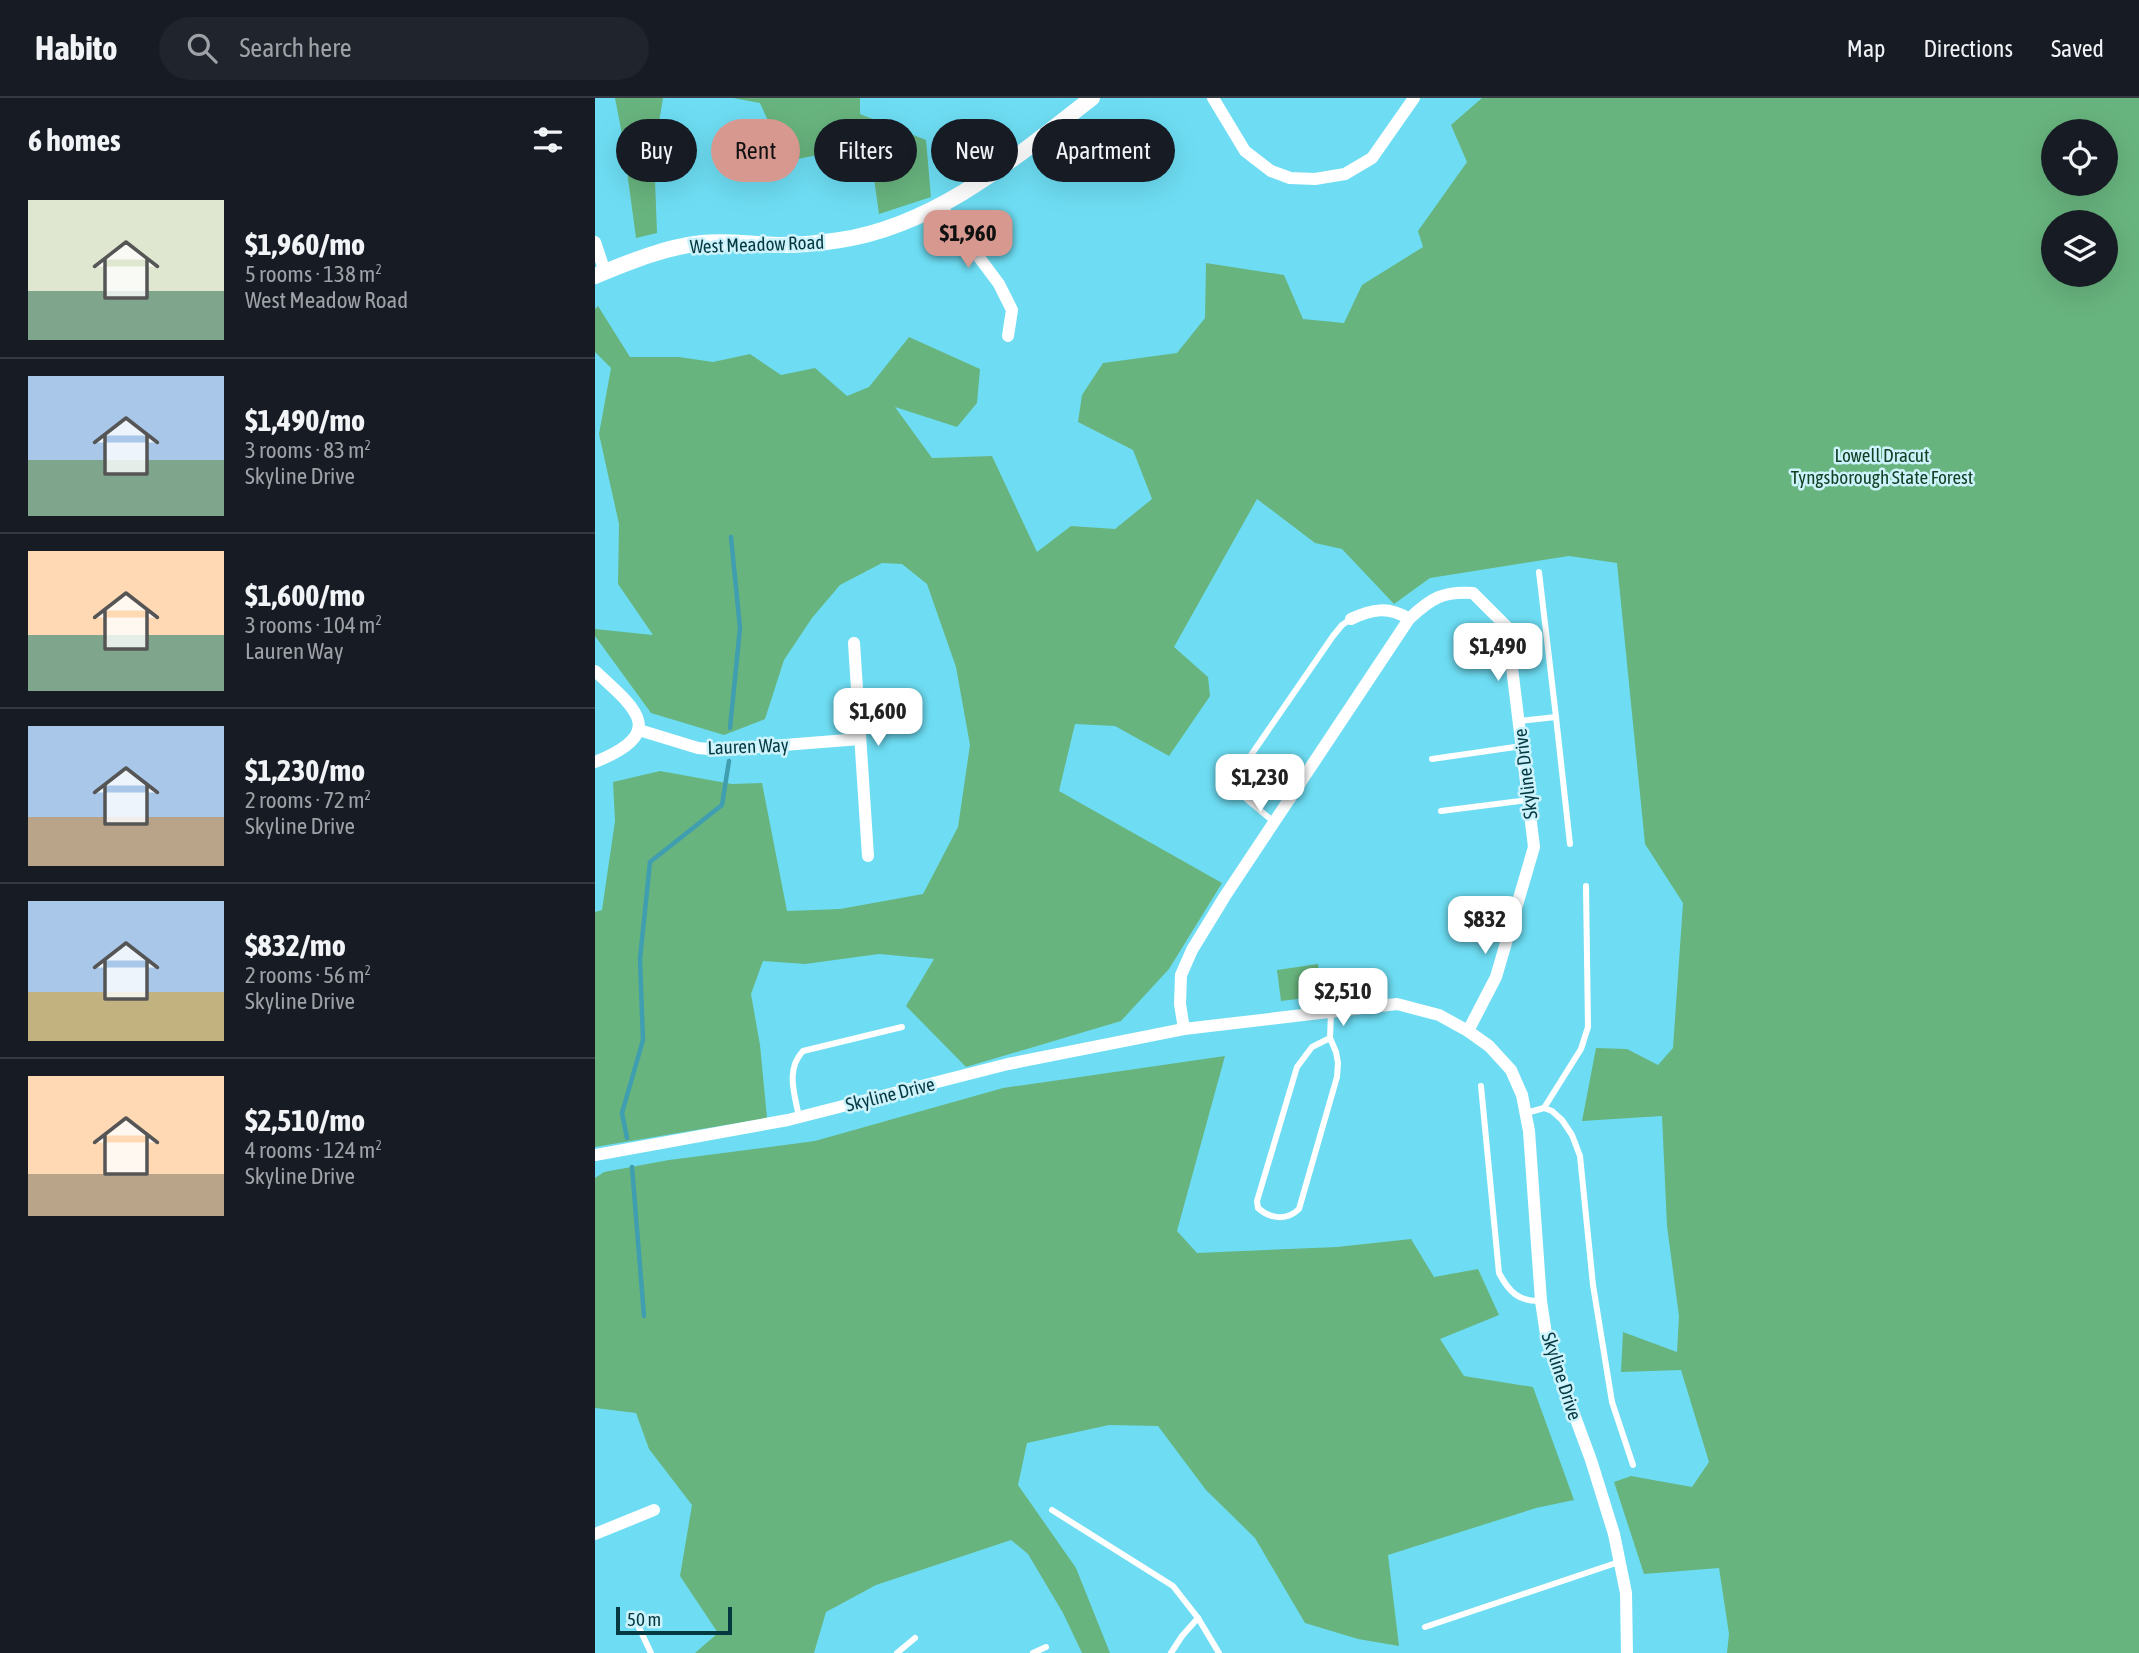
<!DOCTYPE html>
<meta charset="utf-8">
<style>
:root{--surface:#171b24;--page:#20242c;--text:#f1f3f6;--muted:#9ea1a6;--line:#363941;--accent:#d7998f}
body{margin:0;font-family:"Asap Condensed",sans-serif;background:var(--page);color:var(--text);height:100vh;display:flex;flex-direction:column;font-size:26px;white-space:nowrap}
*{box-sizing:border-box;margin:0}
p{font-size:23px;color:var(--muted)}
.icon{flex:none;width:38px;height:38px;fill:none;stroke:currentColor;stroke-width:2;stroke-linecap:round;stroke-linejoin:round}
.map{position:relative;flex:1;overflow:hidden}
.sheet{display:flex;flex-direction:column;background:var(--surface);width:595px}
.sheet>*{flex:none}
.top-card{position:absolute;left:21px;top:21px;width:665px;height:63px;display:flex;gap:14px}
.controls{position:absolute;left:1446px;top:21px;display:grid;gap:14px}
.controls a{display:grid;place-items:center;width:77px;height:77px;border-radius:50%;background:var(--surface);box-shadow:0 7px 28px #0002;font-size:35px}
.scale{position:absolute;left:21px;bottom:18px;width:116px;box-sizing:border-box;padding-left:7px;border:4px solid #053942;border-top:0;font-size:19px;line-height:24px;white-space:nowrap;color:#053942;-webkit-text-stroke:5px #ccf3fc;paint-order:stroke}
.price{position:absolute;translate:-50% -60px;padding:0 16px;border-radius:14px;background:#fff;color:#222;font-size:23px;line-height:46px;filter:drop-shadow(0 2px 4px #0008)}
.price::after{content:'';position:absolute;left:50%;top:42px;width:21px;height:16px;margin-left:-10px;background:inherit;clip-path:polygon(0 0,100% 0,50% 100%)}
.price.on{background:var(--accent);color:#111}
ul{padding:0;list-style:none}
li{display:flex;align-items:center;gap:21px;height:175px;padding:0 28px}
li+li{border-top:2px solid var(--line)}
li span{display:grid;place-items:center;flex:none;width:196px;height:140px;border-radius:0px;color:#555}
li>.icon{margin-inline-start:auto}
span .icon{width:84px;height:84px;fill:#fffc;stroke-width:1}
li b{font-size:30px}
h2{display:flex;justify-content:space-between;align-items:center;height:84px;padding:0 28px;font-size:30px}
.pill{padding:0 24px;border-radius:32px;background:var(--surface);box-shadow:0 7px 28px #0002;font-size:24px;line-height:63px}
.pill.on{background:var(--accent);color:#111}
header{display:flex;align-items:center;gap:42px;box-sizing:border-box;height:98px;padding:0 35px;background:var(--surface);border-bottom:2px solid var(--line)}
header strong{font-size:33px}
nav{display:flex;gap:38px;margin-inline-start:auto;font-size:24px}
.search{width:490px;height:63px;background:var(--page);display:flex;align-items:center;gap:18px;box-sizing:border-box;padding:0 24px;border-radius:38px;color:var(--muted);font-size:26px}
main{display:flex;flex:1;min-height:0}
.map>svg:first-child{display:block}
.green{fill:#68b47e;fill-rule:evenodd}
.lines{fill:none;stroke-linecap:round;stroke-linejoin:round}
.stream{stroke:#3f9eb0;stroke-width:4.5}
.service{stroke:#fff;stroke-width:6}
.minor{stroke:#fff;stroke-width:12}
.tertiary{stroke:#fff;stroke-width:16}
.labels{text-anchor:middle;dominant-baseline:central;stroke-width:5;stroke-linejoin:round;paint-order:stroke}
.street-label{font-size:19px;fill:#053942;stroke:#ccf3fc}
.park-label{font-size:19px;fill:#114022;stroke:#ccf3fc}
</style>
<header>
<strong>Habito</strong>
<div class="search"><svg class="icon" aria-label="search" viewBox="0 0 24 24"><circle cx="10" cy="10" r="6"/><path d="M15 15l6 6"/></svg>Search here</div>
<nav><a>Map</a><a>Directions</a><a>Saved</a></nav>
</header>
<main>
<section class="sheet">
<h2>6 homes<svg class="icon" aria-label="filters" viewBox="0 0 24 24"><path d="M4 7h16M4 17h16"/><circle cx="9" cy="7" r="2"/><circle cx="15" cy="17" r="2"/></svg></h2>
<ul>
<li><span style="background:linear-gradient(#dfe7d0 65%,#7fa58c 0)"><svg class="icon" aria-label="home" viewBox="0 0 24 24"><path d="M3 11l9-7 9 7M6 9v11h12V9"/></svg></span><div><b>$1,960/mo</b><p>5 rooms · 138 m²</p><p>West Meadow Road</p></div></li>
<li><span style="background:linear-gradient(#a9c7e8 60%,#7fa58c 0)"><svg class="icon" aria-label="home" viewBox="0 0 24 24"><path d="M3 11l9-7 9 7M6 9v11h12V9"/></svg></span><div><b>$1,490/mo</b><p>3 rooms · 83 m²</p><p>Skyline Drive</p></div></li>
<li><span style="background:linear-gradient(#ffd9b3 60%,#7fa58c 0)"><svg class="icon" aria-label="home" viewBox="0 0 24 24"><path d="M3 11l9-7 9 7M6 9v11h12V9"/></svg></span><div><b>$1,600/mo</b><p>3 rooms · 104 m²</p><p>Lauren Way</p></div></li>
<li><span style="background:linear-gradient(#a9c7e8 65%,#b9a48a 0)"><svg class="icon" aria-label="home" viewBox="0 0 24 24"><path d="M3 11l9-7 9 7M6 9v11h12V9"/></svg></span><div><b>$1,230/mo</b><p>2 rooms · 72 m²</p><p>Skyline Drive</p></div></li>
<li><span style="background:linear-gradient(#a9c7e8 65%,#c2b280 0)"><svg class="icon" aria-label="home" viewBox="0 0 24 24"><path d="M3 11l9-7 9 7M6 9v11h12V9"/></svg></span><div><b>$832/mo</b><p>2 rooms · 56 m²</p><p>Skyline Drive</p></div></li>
<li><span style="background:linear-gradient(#ffd9b3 70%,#b9a48a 0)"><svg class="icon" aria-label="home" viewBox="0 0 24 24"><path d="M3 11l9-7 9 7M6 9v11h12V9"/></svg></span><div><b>$2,510/mo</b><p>4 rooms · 124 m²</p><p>Skyline Drive</p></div></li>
</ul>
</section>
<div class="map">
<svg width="1544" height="1555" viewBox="0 0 1544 1555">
<rect width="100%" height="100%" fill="#6eddf3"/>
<g class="green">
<path d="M20,0H68L59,55L62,135L41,140L27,36Z"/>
<path d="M138,0H265V16L331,42L336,99L284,116L277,66L233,55L136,74L133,51L179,36L165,5Z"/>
<path d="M887,0H1544V1555H1132L1134,1536L1124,1470L1049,1476L1019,1384L1036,1378L1097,1389L1114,1364L1086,1272L1026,1274L1028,1234L1082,1254L1084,1218L1072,1128L1067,1018L987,1023L1001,950L1032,951L1063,967L1078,950L1088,805L1050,746L1022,465L974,458L835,480L799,506L747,451L720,445L662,401L579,549L613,579L615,598L574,658L520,628L480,626L464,693L627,785L574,871L526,923L371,969L311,908L339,861L284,856L210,866L168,863L156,896L165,947L172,1020L0,1049V814L7,812L20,723L18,684L65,673L137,686L167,685L192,813L245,811L328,796L363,729L375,647L361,569L332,486L307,466L287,465L245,487L217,520L189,562L170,621L129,637L56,615L0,538V531L58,537L23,486L24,426L4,336L16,270L0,254V211L3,208L35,259H84L118,264L155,256L186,277L220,270L252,298L274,289L314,239L385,271L382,305L362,329L300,309L337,360L397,358L442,454L476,428L520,431L557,401L538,352L483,324L487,297L508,265L582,255L610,220L611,165L689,177L708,221L749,225L767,187L828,149L823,133L872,64L856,27ZM1458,33H1510V86H1458ZM1458,124H1510V177H1458Z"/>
<path d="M723,866L727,898L686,903L682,872Z"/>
<path d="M630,958L582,1133L602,1155L742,1149L816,1141L839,1179L883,1171L904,1217L845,1241L869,1278L938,1289L979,1402L941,1410L793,1457L804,1548L763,1541L710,1525L660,1440L611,1392L563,1328L514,1327L432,1345L423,1387L481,1470L515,1555H487L468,1515L433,1456L416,1442L281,1487L231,1514L219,1555H100L123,1535L85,1478L97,1407L54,1351L41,1315L0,1310V1080L9,1074L74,1062L220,1043L408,990Z"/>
</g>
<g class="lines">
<g class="stream">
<path d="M135,630L145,530L136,439"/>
<path d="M32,1040L27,1015L48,942L45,861L55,764L127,707L134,663"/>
<path d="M37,1069L49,1218"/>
</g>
<g class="service">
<path d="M961,619L975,746"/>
<path d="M924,623L961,619L944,474"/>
<path d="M837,661L927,648"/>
<path d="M846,713L933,702"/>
<path d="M679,724L642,693L640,687L643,676L738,538L747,527L756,521"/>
<path d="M735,940L717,949L702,969L662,1103L663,1110C675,1121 692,1123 704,1111L742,979L743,965L741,954L735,940L736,915"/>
<path d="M886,988L904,1175C914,1194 924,1204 946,1203"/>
<path d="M949,1010L986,951L993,929L991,788"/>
<path d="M931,1015L949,1010L957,1013L967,1022L977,1037L985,1058L998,1187L1017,1304L1038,1367"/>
<path d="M204,1019C200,997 190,972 208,953L307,929"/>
<path d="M457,1412L578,1488L603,1520"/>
<path d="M39,1519L56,1555"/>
<path d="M830,1529L1024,1464"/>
<path d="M302,1555L320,1540"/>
<path d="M438,1555L451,1549"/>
<path d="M576,1555L587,1538L603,1520L624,1555"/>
</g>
<g class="minor">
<path d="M618,0L650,53L676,73L695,80L720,81L750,76L777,60L819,0"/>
<path d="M345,107L404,186L417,212L413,238"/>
<path d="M0,144L10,174"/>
<path d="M756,521C777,511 794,508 814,521C836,500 848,493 878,495L912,529L939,749L901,879L873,933"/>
<path d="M259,545L273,758"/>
<path d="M0,573C43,612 72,635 0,664"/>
<path d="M44,632L103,650L124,652L265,641"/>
<path d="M589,931L585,906L586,877L597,852L630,798L814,521"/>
<path d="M0,1057L193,1022L413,966L589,931L802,906L844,917L873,933L894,948L916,972L927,997L934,1033L946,1203L952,1243L996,1362L1019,1436L1031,1495L1032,1555"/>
<path d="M0,1436L59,1412"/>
</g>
<path class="tertiary" d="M0,178C34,164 70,149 107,145C133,142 160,147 187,147C206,147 226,145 245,142C343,127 422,58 497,0"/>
</g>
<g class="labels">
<g class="street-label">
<text transform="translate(162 146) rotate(-2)">West Meadow Road</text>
<text transform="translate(153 648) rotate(-2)">Lauren Way</text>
<text transform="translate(930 676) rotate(-97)">Skyline Drive</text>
<text transform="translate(295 996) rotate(-14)">Skyline Drive</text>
<text transform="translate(967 1278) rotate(72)">Skyline Drive</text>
</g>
<g class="park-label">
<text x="1287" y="357">Lowell Dracut<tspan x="1287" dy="22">Tyngsborough State Forest</tspan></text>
</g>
</g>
</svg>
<div class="controls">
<a><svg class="icon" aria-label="locate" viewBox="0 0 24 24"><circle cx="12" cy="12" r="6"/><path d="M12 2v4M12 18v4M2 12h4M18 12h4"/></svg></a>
<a><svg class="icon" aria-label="layers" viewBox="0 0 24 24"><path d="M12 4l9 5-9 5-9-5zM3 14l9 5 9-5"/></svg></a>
</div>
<div class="scale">50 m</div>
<b class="price on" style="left:373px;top:172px">$1,960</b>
<b class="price" style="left:903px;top:585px">$1,490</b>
<b class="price" style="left:283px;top:650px">$1,600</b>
<b class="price" style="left:665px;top:716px">$1,230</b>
<b class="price" style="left:890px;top:858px">$832</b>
<b class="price" style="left:748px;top:930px">$2,510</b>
<div class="top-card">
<a class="pill">Buy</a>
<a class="pill on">Rent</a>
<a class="pill">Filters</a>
<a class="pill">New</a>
<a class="pill">Apartment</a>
</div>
</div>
</main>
